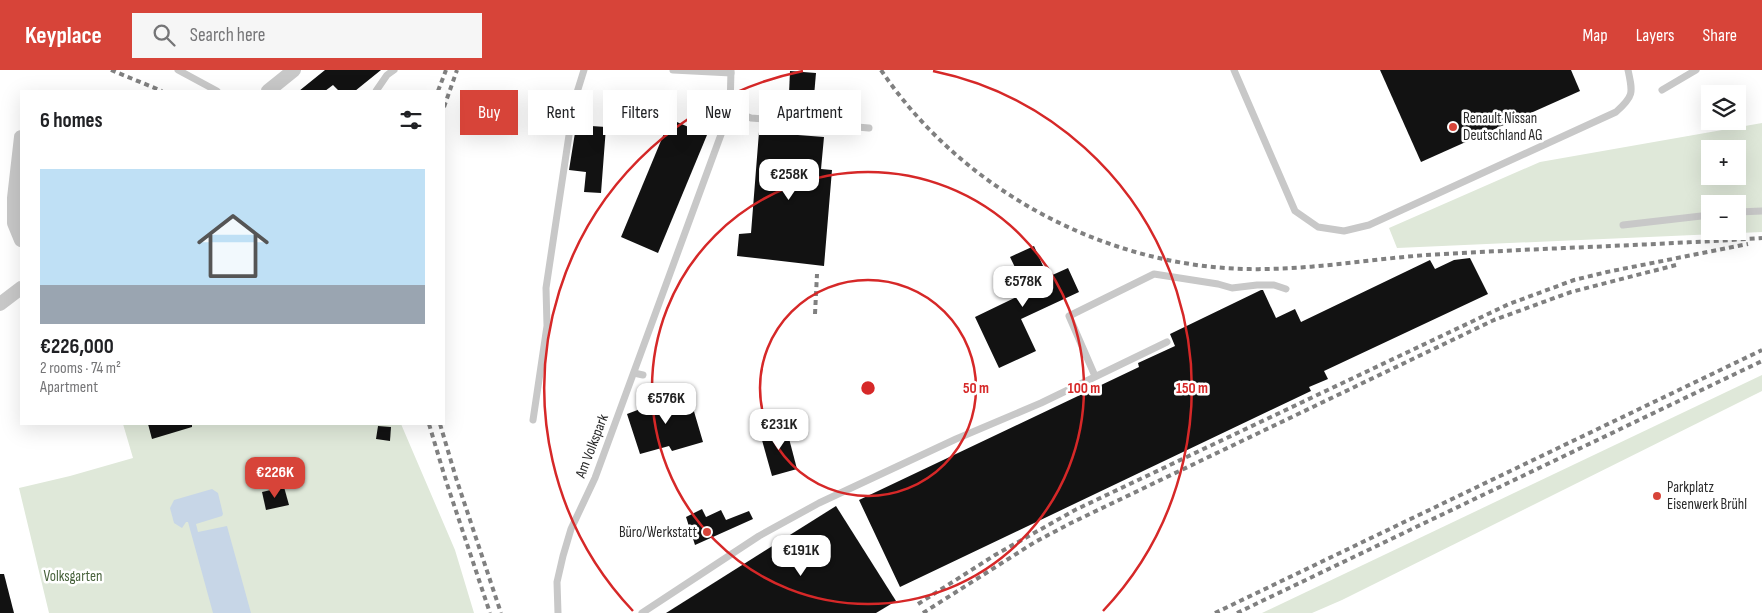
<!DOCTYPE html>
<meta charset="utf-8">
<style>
:root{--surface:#fff;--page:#f6f6f6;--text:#202124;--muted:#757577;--accent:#d74439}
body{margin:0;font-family:"Sofia Sans Condensed",sans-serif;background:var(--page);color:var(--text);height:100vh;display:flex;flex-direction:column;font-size:19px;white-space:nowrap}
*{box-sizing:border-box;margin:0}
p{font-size:16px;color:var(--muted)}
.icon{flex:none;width:28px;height:28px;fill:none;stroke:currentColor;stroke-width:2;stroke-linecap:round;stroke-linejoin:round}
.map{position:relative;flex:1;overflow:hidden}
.panel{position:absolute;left:20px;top:20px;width:425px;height:335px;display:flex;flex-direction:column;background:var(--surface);border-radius:0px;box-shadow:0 5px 20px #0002}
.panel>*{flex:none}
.banner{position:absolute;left:460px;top:20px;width:475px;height:45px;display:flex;gap:10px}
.fabs{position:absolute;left:1701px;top:15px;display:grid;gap:10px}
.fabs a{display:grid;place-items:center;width:45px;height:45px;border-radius:0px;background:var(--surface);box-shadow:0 5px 20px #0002;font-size:25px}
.price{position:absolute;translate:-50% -42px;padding:0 11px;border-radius:10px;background:#fff;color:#222;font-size:16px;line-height:32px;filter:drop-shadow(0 1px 2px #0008)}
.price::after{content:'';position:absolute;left:50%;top:30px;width:15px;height:11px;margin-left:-8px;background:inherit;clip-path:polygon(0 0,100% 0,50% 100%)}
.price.on{background:var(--accent);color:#fff}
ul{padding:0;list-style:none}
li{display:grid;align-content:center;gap:10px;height:265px;padding:0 20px}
li span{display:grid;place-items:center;height:155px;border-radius:0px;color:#555}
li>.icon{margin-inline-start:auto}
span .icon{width:90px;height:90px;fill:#fffc;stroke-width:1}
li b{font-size:21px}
h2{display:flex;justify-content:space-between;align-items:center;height:60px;padding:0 20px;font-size:21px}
.chip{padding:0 18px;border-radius:0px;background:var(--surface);box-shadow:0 5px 20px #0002;font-size:18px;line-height:45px}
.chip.on{background:var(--accent);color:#fff}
header{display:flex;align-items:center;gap:30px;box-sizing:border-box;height:70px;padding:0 25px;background:var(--accent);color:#fff}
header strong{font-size:24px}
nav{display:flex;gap:28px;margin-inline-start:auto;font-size:18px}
.search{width:350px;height:45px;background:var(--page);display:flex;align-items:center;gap:12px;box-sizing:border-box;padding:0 18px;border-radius:0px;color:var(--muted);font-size:19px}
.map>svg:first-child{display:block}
.green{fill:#dfe8d9;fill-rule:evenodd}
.water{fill:#c7d6e7}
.building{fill:#121212}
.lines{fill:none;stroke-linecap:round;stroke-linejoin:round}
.lane{stroke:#c8c8c8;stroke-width:7}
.street{stroke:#c8c8c8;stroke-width:14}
.rail{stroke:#808080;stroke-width:4;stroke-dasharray:5 4;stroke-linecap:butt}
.ring{fill:none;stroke:#d62828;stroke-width:2.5}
.poi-dot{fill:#d74439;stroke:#fff;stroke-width:2}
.labels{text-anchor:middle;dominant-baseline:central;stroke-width:5;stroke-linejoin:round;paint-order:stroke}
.poi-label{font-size:15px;fill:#2b2b2b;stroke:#fff;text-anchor:start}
.street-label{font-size:15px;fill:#2b2b2b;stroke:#fff}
.park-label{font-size:15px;fill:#49633d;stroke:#fff}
.centre{fill:#d62828;stroke:#fff;stroke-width:2.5}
.ring-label{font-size:15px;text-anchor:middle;font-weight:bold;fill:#d62828;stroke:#fff;stroke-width:5;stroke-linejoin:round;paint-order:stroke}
</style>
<header>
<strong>Keyplace</strong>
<div class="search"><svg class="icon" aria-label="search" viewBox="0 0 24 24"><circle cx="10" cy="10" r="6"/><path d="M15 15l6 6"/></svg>Search here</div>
<nav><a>Map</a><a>Layers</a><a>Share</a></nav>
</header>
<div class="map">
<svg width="1762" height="543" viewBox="0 0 1762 543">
<rect width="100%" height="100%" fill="#fff"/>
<g class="green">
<path d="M1762,53V162L1397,178L1389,158L1540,92ZM1710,79H1738V106H1710ZM1710,134H1738V161H1710Z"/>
<path d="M1762,305V321L1342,530L1312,543H1262Z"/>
<path d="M123,354H401L455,480L474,543H49L19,418L70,406L133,388Z"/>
</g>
<path class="water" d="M212,419L218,423L223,444L222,446L196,454L198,462L227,456L251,543H213L188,452H186L182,458L174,453L170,438L174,430Z"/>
<g class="building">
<path d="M325,0H381L355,21H339L333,15L325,21H299Z"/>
<path d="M1380,0H1571L1580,21L1421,92Z"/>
<path d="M790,1L816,3L814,26L789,24Z"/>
<path d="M578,44H592L591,56L606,57L601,123L584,122L586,102L569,100Z"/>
<path d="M670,49L707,65L658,183L621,167Z"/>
<path d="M759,62L824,67L821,99L832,100L824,196L737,186L739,164L751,163Z"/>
<path d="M1034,176L1048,207L1068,198L1079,222L1021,249L1036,281L999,298L975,247L1027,222L1010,187Z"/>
<path d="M1470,188L1488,224L1324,301L1328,309L1309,317L1311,321L900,517L859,430L1139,297L1138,293L1175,276L1170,264L1261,220H1263L1276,248L1295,239L1301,252L1430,190L1435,199L1454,190Z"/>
<path d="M688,321L703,372L672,381L669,376L640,384L627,344Z"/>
<path d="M148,354H192V357L152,369Z"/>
<path d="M378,356L391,357L390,371L376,369Z"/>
<path d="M786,357L797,399L772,406L760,363Z"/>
<path d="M284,417L289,435L266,440L262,422Z"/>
<path d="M836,436L896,531L876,543H666Z"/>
<path d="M702,439L706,447L721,440L726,450L749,441L753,449L695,475L686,447Z"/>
<path d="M0,504H4L14,543H0Z"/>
</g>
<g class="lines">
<g class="lane">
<path d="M178,0L217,21"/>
<path d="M673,0L731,3"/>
<path d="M1234,0L1295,141L1318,157L1344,161L1369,155L1616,42C1634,26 1633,23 1628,0"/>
<path d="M1662,20L1696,0"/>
<path d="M376,21L387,5L394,0"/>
<path d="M730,40L751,48L869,58"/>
<path d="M1738,142L1762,141"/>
<path d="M1623,155L1710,145"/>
<path d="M634,303L643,305"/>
<path d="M1095,306L1069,246L1154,204L1218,214L1232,218L1257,215H1274L1286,219"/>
<path d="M533,350L547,256L546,218L574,32L584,0"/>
<path d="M558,543L557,512L563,486L571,459L595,408L730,40L731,0"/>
<path d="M642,543L759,466L819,433L956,369L1041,333L1167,272"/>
</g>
<g class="street">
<path d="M268,21L294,0"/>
<path d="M21,67L14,128V153L21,170"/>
<path d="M0,234L21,218"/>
</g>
<g class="rail">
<path d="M111,0L162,21"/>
<path d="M881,0C965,125 1117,203 1267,199C1326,198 1384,187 1443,184C1549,178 1656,175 1762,168"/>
<path d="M438,21L446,0"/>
<path d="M444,37L457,0"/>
<path d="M815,244L817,204"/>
<path d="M429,354L446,411L490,543"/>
<path d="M440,354L456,408L501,543"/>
<path d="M918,534L995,485L1075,440L1509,234L1574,210L1607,202L1748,174"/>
<path d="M923,543L1035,472L1071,453L1494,250L1571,222L1676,195"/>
<path d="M1215,543L1762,280"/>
<path d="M1237,543L1762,291"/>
</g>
</g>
<g class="ring">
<circle cx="868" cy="318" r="108"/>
<circle cx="868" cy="318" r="216"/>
<path d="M633 541A324 324 0 0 1 803 1M933 1A324 324 0 0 1 1103 541"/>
</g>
<g class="poi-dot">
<circle cx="1453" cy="57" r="5"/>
<circle cx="1657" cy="426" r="5"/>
<circle cx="707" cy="462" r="5"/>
</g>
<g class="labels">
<g class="poi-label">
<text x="1463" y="48">Renault Nissan<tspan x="1463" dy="17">Deutschland AG</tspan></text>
<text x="1667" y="417">Parkplatz<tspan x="1667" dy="17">Eisenwerk Brühl</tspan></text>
<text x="697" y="462" text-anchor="end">Büro/Werkstatt</text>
</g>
<g class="street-label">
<text transform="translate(592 376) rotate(-69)">Am Volkspark</text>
</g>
<g class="park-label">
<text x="73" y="506">Volksgarten</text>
</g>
</g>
<circle cx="868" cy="318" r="8" class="centre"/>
<g class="ring-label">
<text x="976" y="323">50 m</text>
<text x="1084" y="323">100 m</text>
<text x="1192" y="323">150 m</text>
</g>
</svg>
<div class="fabs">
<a><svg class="icon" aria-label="layers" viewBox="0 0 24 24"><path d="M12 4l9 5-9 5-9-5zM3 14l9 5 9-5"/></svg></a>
<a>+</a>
<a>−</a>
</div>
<b class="price" style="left:789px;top:131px">€258K</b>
<b class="price" style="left:1023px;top:238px">€578K</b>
<b class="price" style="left:666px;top:355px">€576K</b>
<b class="price" style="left:779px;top:381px">€231K</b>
<b class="price on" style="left:275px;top:429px">€226K</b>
<b class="price" style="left:801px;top:507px">€191K</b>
<div class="banner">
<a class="chip on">Buy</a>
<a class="chip">Rent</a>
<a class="chip">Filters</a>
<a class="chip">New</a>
<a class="chip">Apartment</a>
</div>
<section class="panel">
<h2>6 homes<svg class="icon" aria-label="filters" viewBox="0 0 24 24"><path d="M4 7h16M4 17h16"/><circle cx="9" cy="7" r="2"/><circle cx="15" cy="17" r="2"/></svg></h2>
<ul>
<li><span style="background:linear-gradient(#bfe0f5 75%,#9aa5b1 0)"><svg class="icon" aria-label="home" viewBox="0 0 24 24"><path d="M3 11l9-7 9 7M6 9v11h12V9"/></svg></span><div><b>€226,000</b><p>2 rooms · 74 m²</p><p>Apartment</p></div></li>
</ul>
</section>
</div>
